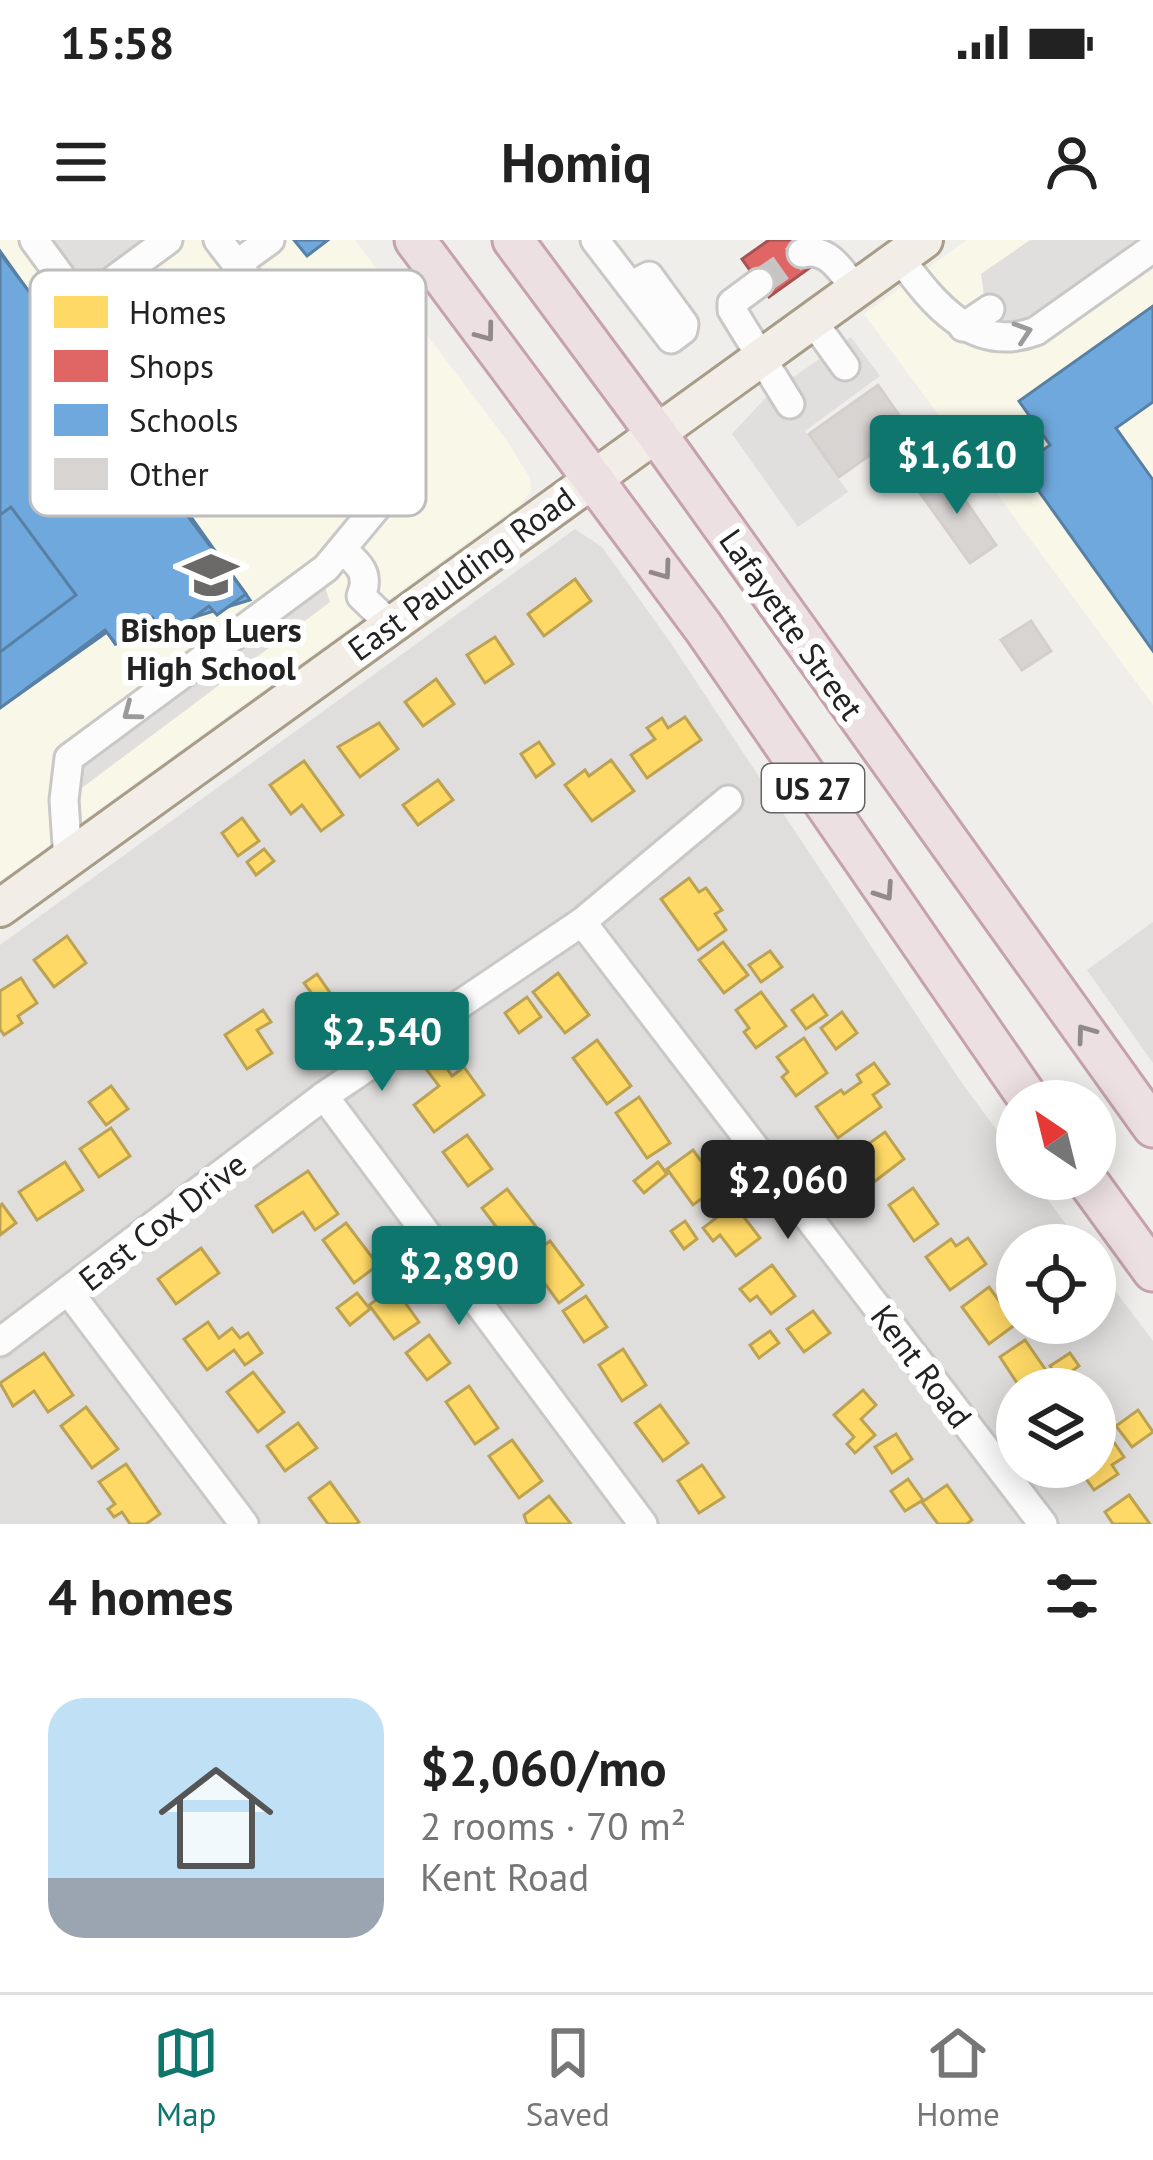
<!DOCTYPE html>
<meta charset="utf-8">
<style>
:root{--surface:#fff;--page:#f6f6f6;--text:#222;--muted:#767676;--line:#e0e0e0;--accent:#0f766e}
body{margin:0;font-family:"PT Sans",sans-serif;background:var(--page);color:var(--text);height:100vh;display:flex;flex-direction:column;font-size:45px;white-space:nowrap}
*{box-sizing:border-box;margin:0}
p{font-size:39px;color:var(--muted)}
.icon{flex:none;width:66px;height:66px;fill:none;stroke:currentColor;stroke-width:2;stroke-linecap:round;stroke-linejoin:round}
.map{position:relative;height:1284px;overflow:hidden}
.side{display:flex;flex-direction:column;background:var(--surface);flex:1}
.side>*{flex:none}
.needle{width:78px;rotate:325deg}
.fabs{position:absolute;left:996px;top:840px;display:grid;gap:24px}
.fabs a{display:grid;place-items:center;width:120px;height:120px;border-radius:50%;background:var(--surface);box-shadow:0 6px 30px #0003;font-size:60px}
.price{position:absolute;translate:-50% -102px;padding:0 27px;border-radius:12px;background:var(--accent);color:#fff;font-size:39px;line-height:78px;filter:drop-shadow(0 3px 6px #0008)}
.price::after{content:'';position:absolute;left:50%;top:72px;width:36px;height:27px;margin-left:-18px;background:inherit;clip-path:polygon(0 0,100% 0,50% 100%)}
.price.selected{background:#222;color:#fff}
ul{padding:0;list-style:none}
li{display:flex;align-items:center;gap:36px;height:300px;padding:0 48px}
li span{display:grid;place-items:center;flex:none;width:336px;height:240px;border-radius:36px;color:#555}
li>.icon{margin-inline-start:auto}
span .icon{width:144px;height:144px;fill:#fffc;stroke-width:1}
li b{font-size:51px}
h2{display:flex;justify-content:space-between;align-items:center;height:144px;padding:0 48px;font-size:51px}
.status{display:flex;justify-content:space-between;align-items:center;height:84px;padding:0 60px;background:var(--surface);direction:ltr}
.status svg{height:33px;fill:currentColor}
header{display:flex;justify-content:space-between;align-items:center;height:156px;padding:0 48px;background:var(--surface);font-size:54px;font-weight:600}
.dock{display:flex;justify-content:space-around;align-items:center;height:168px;border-top:3px solid var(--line);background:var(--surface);font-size:33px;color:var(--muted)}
.dock a{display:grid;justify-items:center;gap:6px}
.dock .selected{color:var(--accent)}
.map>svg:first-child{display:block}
.residential{fill:#dfdedc;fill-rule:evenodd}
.education{fill:#f8f7e8}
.parking{fill:#e0dfde}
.homes{fill:#ffd966;stroke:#bda252;stroke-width:3}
.shops{fill:#e06666;stroke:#a75252;stroke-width:3}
.schools{fill:#6fa8dc;stroke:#5880a4;stroke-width:3}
.building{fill:#d7d4d2;stroke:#d3d0cc;stroke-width:3}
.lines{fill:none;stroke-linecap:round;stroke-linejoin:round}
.minor-tunnel{stroke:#c7c5c3;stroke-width:27;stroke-dasharray:27 14;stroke-linecap:butt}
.minor-casing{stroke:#c9c8c7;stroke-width:33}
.major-casing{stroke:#a79c86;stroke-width:42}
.highway-casing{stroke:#c5a2ac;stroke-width:45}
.minor{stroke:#fdfcfc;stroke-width:27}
.major{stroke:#f3ede7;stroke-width:36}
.highway{stroke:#ece0e2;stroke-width:39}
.oneway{stroke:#9a9a9a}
.oneway2{stroke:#918a8c}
.labels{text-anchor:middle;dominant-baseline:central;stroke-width:12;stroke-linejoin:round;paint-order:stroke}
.shield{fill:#fff;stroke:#646464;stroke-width:3}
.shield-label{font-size:30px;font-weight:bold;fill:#222}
.street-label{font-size:33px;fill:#222;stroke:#fff}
.poi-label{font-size:33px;font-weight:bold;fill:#222;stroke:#fff}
.key{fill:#fff;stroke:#bdbdbd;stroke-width:3}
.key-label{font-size:33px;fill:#222}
</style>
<div class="status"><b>15:58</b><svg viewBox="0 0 49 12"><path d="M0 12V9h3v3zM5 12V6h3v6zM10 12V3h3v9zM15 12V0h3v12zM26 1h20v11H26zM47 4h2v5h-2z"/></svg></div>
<header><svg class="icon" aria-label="menu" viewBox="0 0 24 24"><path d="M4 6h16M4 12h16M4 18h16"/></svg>Homiq<svg class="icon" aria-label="person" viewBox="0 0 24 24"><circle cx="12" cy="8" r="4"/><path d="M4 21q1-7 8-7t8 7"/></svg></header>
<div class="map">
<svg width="1153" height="1284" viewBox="0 0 1153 1284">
<rect width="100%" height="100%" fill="#f0eeeb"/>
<g class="residential">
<path d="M575,289L602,307L668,399L957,836L1017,918V939H1033L1081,1005H1017V1083H1095V1024L1153,1101V1284H0V705ZM1017,1149H1095V1227H1017Z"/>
<path d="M1153,682V823L1087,730Z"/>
</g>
<g class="education">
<path d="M0,0H355L505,198L530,238L531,252L519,265L0,641Z"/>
<path d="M967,0H1153V465L864,74Z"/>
</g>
<g class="parking">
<path d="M52,0H150L88,47Z"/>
<path d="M1030,0H1143L1031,79L999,84L984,56L981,34Z"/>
<path d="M851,97L880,136L805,191L848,252L798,287L732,194L769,154Z"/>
<path d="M323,340L330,362L71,556L70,526Z"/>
</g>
<g class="homes">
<path d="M575,339L591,361L544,396L528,374Z"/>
<path d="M495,397L513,424L485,443L467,415Z"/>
<path d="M436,439L454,464L423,486L405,462Z"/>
<path d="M685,477L701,500L647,538L631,515L655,499L647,488L662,478L668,488Z"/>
<path d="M379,483L398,509L360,537L338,507Z"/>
<path d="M539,502L554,524L536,537L521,514Z"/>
<path d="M611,520L634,551L592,581L565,545L585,530L589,536Z"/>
<path d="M304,521L343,575L321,591L302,565L291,574L270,545Z"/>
<path d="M438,540L453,560L418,585L403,565Z"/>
<path d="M242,578L259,601L238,616L222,593Z"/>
<path d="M264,609L274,621L256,635L247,622Z"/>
<path d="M689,638L699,652L706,648L722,670L715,674L726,690L698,710L661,659Z"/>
<path d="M67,696L86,723L54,747L34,720Z"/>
<path d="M723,702L748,735L724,753L699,720Z"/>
<path d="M770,711L782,727L761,742L749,725Z"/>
<path d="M558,733L589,775L565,793L533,752Z"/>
<path d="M317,734L333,757L321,766L304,743Z"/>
<path d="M21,738L37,763L18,776L22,783L4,795L0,789V751Z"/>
<path d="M761,752L786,786L756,808L744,792L749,788L736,770Z"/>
<path d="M813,755L827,775L806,789L792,770Z"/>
<path d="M527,757L541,777L519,793L505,773Z"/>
<path d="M263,770L271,782L257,790L272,813L247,829L225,795Z"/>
<path d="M842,772L857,793L836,809L821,788Z"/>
<path d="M804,798L827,833L796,856L782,837L788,832L777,817Z"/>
<path d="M597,800L631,846L607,864L573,818Z"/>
<path d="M440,818L452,836L464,827L484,855L434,892L414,865L439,846L426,829Z"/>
<path d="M874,823L889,844L873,855L881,867L838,898L816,867L841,850L844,854L861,842L857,835Z"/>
<path d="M111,846L128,869L106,885L89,862Z"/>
<path d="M639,857L670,903L647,918L616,873Z"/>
<path d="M111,888L130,916L99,937L80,909Z"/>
<path d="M885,892L904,919L866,948L846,920Z"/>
<path d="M467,895L492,929L468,946L443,912Z"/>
<path d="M693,910L719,946L693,965L667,929Z"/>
<path d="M65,922L83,950L37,980L19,952Z"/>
<path d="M658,922L667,934L644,953L634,941Z"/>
<path d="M308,931L338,974L315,990L303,972L273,992L256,966Z"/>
<path d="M913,948L938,984L914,1001L889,965Z"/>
<path d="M507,949L541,993L515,1012L482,968Z"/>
<path d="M2,964L16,983L0,995V966Z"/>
<path d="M734,964L760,998L736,1016L720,995L713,1001L703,988Z"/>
<path d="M685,981L697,999L684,1009L671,991Z"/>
<path d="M346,983L378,1025L354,1043L323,1000Z"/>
<path d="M968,998L986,1024L950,1050L926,1017L951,999L956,1006Z"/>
<path d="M550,1001L583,1045L559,1063L526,1018Z"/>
<path d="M201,1008L219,1033L176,1064L158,1039Z"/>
<path d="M772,1025L795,1056L771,1074L757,1056L750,1061L740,1049Z"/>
<path d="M394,1047L419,1082L394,1099L369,1065Z"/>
<path d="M989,1047L1016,1084L989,1104L962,1067Z"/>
<path d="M357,1053L370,1069L350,1085L337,1068Z"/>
<path d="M586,1056L607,1087L584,1102L563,1071Z"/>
<path d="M813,1071L830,1093L804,1112L787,1089Z"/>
<path d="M208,1082L219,1098L232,1088L240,1098L248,1093L262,1113L245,1125L234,1110L207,1130L184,1099Z"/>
<path d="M770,1091L779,1103L759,1118L750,1105Z"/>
<path d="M429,1095L450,1123L427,1140L406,1113Z"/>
<path d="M1025,1100L1050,1136L1031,1149H1021L1000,1117Z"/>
<path d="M623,1109L646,1145L622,1161L599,1125Z"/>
<path d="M44,1113L73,1155L48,1172L34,1151L13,1166L0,1143Z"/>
<path d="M1070,1113L1079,1126L1060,1140L1050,1126Z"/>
<path d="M253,1132L284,1172L258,1192L227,1152Z"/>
<path d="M469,1146L498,1188L475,1204L446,1162Z"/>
<path d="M863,1150L876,1165L861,1179L875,1195L855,1213L847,1204L854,1197L834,1175Z"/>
<path d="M660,1165L688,1203L663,1221L635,1183Z"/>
<path d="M86,1167L118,1209L92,1228L61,1186Z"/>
<path d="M1138,1170L1153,1192L1132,1207L1116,1186Z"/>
<path d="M298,1183L317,1208L285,1231L267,1206Z"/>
<path d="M896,1194L912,1219L892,1233L875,1207Z"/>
<path d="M1109,1195L1124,1217L1112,1225L1118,1234L1094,1250L1078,1227H1095V1204Z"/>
<path d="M512,1200L542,1241L519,1258L489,1216Z"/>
<path d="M126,1224L160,1274L146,1284H130L122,1272L114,1277L108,1269L115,1264L99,1242Z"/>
<path d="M702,1225L724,1257L699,1273L678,1241Z"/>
<path d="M908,1239L923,1260L905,1271L891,1251Z"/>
<path d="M330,1242L359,1282L356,1284H328L309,1258Z"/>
<path d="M947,1245L972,1280L967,1284H938L922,1262Z"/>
<path d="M1129,1255L1150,1284H1113L1105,1272Z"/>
<path d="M549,1256L571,1284H527L524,1275Z"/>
</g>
<path class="shops" d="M769,0H792L811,27L769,57L742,19Z"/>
<g class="schools">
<path d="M294,0H328L307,16Z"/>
<path d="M0,11L89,137L217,46L273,124L147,215L250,360L162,387L154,376L115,404L107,392L0,468Z"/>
<path d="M0,13L61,94L55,99L87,141L213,47L271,124L145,219L246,354L217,375L209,366L168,397L152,377L116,404L105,390L0,468V412L76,355L11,267L0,275Z"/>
<path d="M1153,66V162L1116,188L1153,240V411L1021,226L1050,205L1019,161Z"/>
</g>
<g class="building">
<path d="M878,145L908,188L839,237L809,194Z"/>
<path d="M945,231L996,305L970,323L918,250Z"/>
<path d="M1031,381L1051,411L1022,430L1001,400Z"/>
</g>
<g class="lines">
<path class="minor-tunnel" d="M759,43L802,13"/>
<defs>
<g id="minor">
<path d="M34,0L81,64L168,0"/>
<path d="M595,0L671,99L683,90L684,84L649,36L630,46"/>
<path d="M802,13C828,7 841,30 855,49"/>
<path d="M899,17C933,63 973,115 1036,91L1153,8"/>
<path d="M237,24L270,0"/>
<path d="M759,43L732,63V70L790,164"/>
<path d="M812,80L845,126"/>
<path d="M963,87L990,69"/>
<path d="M343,311C360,324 370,335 361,356L391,385"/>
<path d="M68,620L64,560L69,518L326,328L394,246L393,226L218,0"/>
<path d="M582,682L1043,1284"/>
<path d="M324,856L643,1284"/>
<path d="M69,1052L244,1284"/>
<path d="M0,1102L324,856L582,682L728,560"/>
</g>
<path id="major" d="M0,668L924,0"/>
<g id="highway">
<path d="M415,0L703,387L1030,861"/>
<path d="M513,0L656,193L1153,887"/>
<path d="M1086,939L1153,1031"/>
</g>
</defs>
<use href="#minor" class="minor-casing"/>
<use href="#major" class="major-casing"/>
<use href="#highway" class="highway-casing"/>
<use href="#minor" class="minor"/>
<use href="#major" class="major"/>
<use href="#highway" class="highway"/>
</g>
<defs><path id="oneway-chevron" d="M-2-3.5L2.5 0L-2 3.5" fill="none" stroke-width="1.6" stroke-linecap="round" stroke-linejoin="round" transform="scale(3)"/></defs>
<g class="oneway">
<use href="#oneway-chevron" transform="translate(1023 92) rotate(-18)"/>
<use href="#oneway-chevron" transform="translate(131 472) rotate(143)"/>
</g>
<g class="oneway2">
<use href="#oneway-chevron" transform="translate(486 93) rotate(53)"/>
<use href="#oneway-chevron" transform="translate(663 331) rotate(54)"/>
<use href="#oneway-chevron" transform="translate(885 652) rotate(56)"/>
<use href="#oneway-chevron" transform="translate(1085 793) rotate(-126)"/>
</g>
<defs>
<symbol id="school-bare" viewBox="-9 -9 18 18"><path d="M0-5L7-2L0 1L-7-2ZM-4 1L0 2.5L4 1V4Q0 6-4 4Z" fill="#6a6968" stroke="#fff" stroke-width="2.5" paint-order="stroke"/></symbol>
</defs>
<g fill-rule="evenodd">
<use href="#school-bare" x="173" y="297" width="76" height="76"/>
</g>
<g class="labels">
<rect class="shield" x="762" y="524" width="102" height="48" rx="9"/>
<g class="shield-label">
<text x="813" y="548">US 27</text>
</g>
<g class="street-label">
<text transform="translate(461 333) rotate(-36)">East Paulding Road</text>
<text transform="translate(792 384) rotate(55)">Lafayette Street</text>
<text transform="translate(162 981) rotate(-38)">East Cox Drive</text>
<text transform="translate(922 1126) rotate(53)">Kent Road</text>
</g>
<g class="poi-label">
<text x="211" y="389">Bishop Luers<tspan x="211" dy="38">High School</tspan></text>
</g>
</g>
<rect x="30" y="30" width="396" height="246" rx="18" class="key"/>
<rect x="54" y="56" width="54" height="32" fill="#ffd966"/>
<rect x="54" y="110" width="54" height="32" fill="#e06666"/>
<rect x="54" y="164" width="54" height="32" fill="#6fa8dc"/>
<rect x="54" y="218" width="54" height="32" fill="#d7d4d2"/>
<g class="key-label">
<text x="129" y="84">Homes</text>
<text x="129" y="138">Shops</text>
<text x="129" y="192">Schools</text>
<text x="129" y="246">Other</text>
</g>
</svg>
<div class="fabs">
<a><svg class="needle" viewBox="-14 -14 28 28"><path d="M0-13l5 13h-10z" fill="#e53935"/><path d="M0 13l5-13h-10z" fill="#767676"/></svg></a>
<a><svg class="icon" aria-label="locate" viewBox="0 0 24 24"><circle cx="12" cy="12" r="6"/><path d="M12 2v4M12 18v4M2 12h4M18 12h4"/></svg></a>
<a><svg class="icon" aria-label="layers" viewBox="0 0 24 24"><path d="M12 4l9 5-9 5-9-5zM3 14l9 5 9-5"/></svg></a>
</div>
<b class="price" style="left:957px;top:277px">$1,610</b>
<b class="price" style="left:382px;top:854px">$2,540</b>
<b class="price selected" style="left:788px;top:1002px">$2,060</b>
<b class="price" style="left:459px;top:1088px">$2,890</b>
</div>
<section class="side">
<h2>4 homes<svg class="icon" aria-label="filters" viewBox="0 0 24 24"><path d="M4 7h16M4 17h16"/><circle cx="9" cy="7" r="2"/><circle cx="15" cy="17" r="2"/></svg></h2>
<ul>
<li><span style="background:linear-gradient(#bfe0f5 75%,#9aa5b1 0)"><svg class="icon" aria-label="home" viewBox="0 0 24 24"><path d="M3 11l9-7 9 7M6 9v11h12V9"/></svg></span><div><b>$2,060/mo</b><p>2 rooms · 70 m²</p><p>Kent Road</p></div></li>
</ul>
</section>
<nav class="dock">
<a class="selected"><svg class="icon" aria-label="map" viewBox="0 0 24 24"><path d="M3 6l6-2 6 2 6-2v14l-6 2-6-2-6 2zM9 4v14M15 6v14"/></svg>Map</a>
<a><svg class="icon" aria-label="saved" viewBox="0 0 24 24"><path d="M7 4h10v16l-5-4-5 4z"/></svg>Saved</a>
<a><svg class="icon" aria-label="home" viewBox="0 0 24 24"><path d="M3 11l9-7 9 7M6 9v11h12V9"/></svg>Home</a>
</nav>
